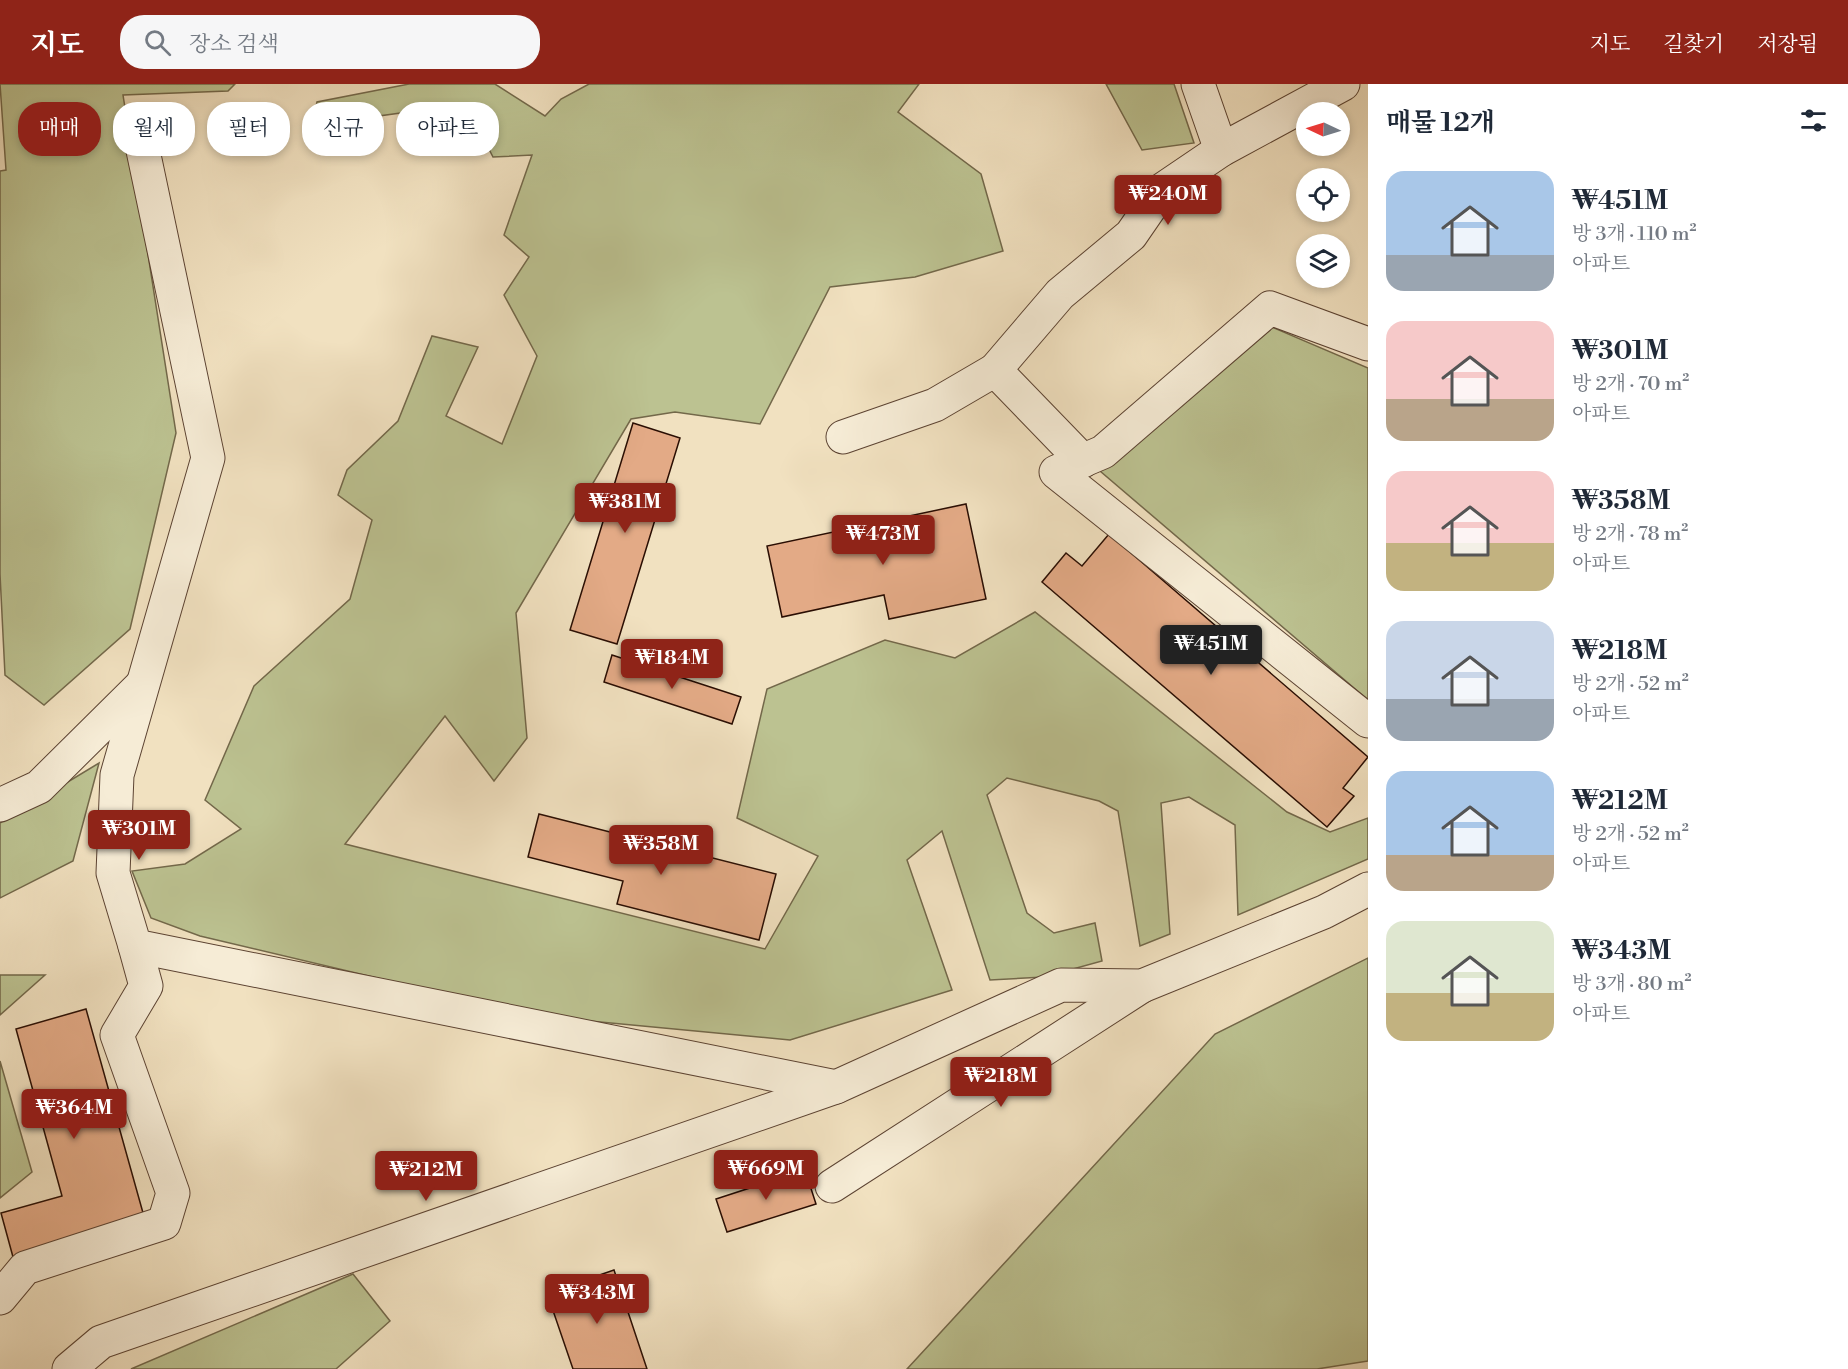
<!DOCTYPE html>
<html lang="ko">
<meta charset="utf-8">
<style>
:root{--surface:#fff;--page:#f6f6f7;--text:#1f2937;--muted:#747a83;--accent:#8f2418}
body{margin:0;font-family:"Libre Bodoni","Noto Serif KR",serif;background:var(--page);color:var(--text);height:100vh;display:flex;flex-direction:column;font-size:22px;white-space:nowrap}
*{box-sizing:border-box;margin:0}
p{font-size:20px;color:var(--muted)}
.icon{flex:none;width:33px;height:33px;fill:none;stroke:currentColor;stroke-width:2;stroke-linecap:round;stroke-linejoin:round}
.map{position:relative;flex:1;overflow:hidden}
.sheet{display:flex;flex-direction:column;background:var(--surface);width:480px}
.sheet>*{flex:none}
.hud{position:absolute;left:18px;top:18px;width:570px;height:54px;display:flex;gap:12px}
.needle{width:39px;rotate:274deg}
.fabs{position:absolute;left:1296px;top:18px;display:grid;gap:12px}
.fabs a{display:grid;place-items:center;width:54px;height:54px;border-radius:50%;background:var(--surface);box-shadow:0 3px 9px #0003;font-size:30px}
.price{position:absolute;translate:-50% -51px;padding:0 14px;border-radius:6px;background:var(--accent);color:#fff;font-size:20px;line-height:39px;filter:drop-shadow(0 2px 3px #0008)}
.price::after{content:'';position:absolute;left:50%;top:36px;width:18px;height:14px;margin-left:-9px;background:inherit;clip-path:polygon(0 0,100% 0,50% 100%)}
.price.active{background:#222;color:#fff}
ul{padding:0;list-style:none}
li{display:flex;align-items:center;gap:18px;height:150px;padding:0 18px}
li span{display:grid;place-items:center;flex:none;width:168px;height:120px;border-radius:18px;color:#555}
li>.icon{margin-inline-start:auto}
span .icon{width:72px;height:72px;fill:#fffc;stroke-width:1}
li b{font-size:26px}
h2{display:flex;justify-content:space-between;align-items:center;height:72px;padding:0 18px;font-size:26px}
.chip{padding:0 21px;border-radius:24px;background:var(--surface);box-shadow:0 3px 9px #0003;font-size:21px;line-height:54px}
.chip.active{background:var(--accent);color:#fff}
header{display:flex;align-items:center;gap:36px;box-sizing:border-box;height:84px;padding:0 30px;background:var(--accent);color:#fff}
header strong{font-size:28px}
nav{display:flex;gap:33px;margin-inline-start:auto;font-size:21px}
.search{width:420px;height:54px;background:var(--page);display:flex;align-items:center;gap:15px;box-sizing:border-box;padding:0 21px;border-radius:24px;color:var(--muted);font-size:22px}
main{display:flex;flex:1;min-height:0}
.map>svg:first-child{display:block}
.green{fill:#bcc291;stroke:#73684a;stroke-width:1.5}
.building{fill:#e3aa86;stroke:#2a0e03;stroke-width:1.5}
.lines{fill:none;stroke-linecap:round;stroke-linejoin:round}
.minor-casing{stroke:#5c4332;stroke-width:35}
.minor{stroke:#f6ecd6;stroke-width:33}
</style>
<header>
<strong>지도</strong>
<div class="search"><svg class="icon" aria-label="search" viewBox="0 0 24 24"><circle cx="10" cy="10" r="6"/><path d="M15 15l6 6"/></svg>장소 검색</div>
<nav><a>지도</a><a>길찾기</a><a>저장됨</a></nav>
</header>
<main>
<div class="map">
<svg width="1368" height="1285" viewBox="0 0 1368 1285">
<rect width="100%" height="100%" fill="#f1e1c0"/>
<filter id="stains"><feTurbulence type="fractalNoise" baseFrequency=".00333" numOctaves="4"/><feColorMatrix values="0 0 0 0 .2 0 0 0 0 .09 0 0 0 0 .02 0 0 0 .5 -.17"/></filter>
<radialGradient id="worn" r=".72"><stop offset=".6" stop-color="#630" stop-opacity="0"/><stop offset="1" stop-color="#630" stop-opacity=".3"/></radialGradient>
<g class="green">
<path d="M0,0H235L228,7L123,11L176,349L130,545L44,621L5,591L0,490V87L6,86Z"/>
<path d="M409,0H495L545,32L561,15L589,0H919L898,28L981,90L1003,167L915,193L830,203L760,340L675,328L631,335L516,529L527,654L494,697L445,632L345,760L765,865L818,772L737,734L767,605L885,556L955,574L1035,528L1287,728L1330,748L1368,734V775L1238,831L1235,741L1189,713L1161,719L1170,850L1140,862L1118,727L1099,717L1007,694L987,711L1027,829L1054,849L1095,839L1102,877L1044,893L990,896L942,747L907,776L952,906L790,956L537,932L200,852L151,834L132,787L185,780L241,745L205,716L254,602L350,515L372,436L338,411L347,386L398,337L432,252L478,263L446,332L502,360L537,272L504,211L529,173L504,151L532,71L493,73L466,20L379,32L378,61L315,63L312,40L317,18Z"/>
<path d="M1106,0H1174L1194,59L1142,66Z"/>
<path d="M1267,241L1368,284V616L1100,387Z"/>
<path d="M99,679L73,777L0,814V739Z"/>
<path d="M1368,874V1277L1317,1285H907L1215,950Z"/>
<path d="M0,891H45L0,931Z"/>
<path d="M0,977L32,1088L0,1114Z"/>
<path d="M353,1190L390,1237L336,1285H131Z"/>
</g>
<g class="building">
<path d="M633,339L680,354L617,560L570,546Z"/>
<path d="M966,420L986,515L889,535L884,511L782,533L767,462Z"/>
<path d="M1109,450L1368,673L1343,704L1354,712L1327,743L1042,498L1066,469L1082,482Z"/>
<path d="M612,571L741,613L732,640L604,598Z"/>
<path d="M539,730L776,790L759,856L617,820L623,797L528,773Z"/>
<path d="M86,925L145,1136L13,1173L1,1129L62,1112L16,945Z"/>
<path d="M805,1086L816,1120L727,1148L716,1115Z"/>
<path d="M614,1186L647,1285H573L547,1209Z"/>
</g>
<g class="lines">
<defs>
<g id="minor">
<path d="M1198,0L1221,66"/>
<path d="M137,38L208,374L117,691L113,789L135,862L836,1003"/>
<path d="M1368,260L1270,224L1103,368L1056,388L1368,637"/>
<path d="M995,286L1060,210L1131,151L1162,106L1221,66L1343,0"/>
<path d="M843,353L935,321L995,286L1083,377"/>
<path d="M0,721L39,703L142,601"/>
<path d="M832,1102L1142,902"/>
<path d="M0,1214L25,1184L164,1139L173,1109L117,951L146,902L135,862"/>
<path d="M69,1285L101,1258L836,1003L1061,901L1142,902L1324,828L1368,805"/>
</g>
</defs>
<use href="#minor" class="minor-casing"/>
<use href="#minor" class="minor"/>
</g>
<rect width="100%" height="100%" filter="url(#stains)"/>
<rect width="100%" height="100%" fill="url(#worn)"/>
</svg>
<div class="fabs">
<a><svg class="needle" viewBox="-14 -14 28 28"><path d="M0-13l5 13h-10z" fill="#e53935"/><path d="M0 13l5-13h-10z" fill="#747a83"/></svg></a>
<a><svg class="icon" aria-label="locate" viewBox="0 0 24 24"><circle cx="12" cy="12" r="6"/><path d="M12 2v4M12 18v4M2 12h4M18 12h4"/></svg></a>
<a><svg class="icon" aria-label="layers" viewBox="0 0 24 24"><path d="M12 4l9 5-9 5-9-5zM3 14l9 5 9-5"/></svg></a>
</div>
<b class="price" style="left:1168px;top:142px">₩240M</b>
<b class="price" style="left:625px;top:450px">₩381M</b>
<b class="price" style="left:883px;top:482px">₩473M</b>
<b class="price active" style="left:1211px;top:592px">₩451M</b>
<b class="price" style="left:672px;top:606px">₩184M</b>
<b class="price" style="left:139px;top:777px">₩301M</b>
<b class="price" style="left:661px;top:792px">₩358M</b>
<b class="price" style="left:1001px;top:1024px">₩218M</b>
<b class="price" style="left:74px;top:1056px">₩364M</b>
<b class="price" style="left:766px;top:1117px">₩669M</b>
<b class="price" style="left:426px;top:1118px">₩212M</b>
<b class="price" style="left:597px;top:1241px">₩343M</b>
<div class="hud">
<a class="chip active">매매</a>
<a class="chip">월세</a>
<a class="chip">필터</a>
<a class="chip">신규</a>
<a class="chip">아파트</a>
</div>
</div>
<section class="sheet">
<h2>매물 12개<svg class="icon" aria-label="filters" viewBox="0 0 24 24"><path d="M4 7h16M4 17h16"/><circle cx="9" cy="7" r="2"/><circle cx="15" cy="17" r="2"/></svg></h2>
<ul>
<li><span style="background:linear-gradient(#a9c7e8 70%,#9aa5b1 0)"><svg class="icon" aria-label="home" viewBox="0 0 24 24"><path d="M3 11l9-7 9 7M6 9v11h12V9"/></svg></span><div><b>₩451M</b><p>방 3개 · 110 m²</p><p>아파트</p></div></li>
<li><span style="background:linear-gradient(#f6c9c9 65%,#b9a48a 0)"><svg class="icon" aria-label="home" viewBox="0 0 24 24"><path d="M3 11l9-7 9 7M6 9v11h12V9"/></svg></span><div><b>₩301M</b><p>방 2개 · 70 m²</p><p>아파트</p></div></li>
<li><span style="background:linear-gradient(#f6c9c9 60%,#c2b280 0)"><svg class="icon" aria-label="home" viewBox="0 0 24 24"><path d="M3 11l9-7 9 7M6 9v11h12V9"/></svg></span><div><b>₩358M</b><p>방 2개 · 78 m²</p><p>아파트</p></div></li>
<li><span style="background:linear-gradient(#c9d6e8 65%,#9aa5b1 0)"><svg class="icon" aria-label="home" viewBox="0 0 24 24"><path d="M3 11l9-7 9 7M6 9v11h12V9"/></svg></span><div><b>₩218M</b><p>방 2개 · 52 m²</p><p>아파트</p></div></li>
<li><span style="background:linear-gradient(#a9c7e8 70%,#b9a48a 0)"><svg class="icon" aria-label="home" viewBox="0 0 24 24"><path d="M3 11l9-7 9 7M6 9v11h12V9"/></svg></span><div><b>₩212M</b><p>방 2개 · 52 m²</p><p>아파트</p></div></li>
<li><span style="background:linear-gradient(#dfe7d0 60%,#c2b280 0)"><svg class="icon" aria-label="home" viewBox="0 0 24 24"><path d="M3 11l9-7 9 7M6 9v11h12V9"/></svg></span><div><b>₩343M</b><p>방 3개 · 80 m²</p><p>아파트</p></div></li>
</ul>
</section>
</main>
